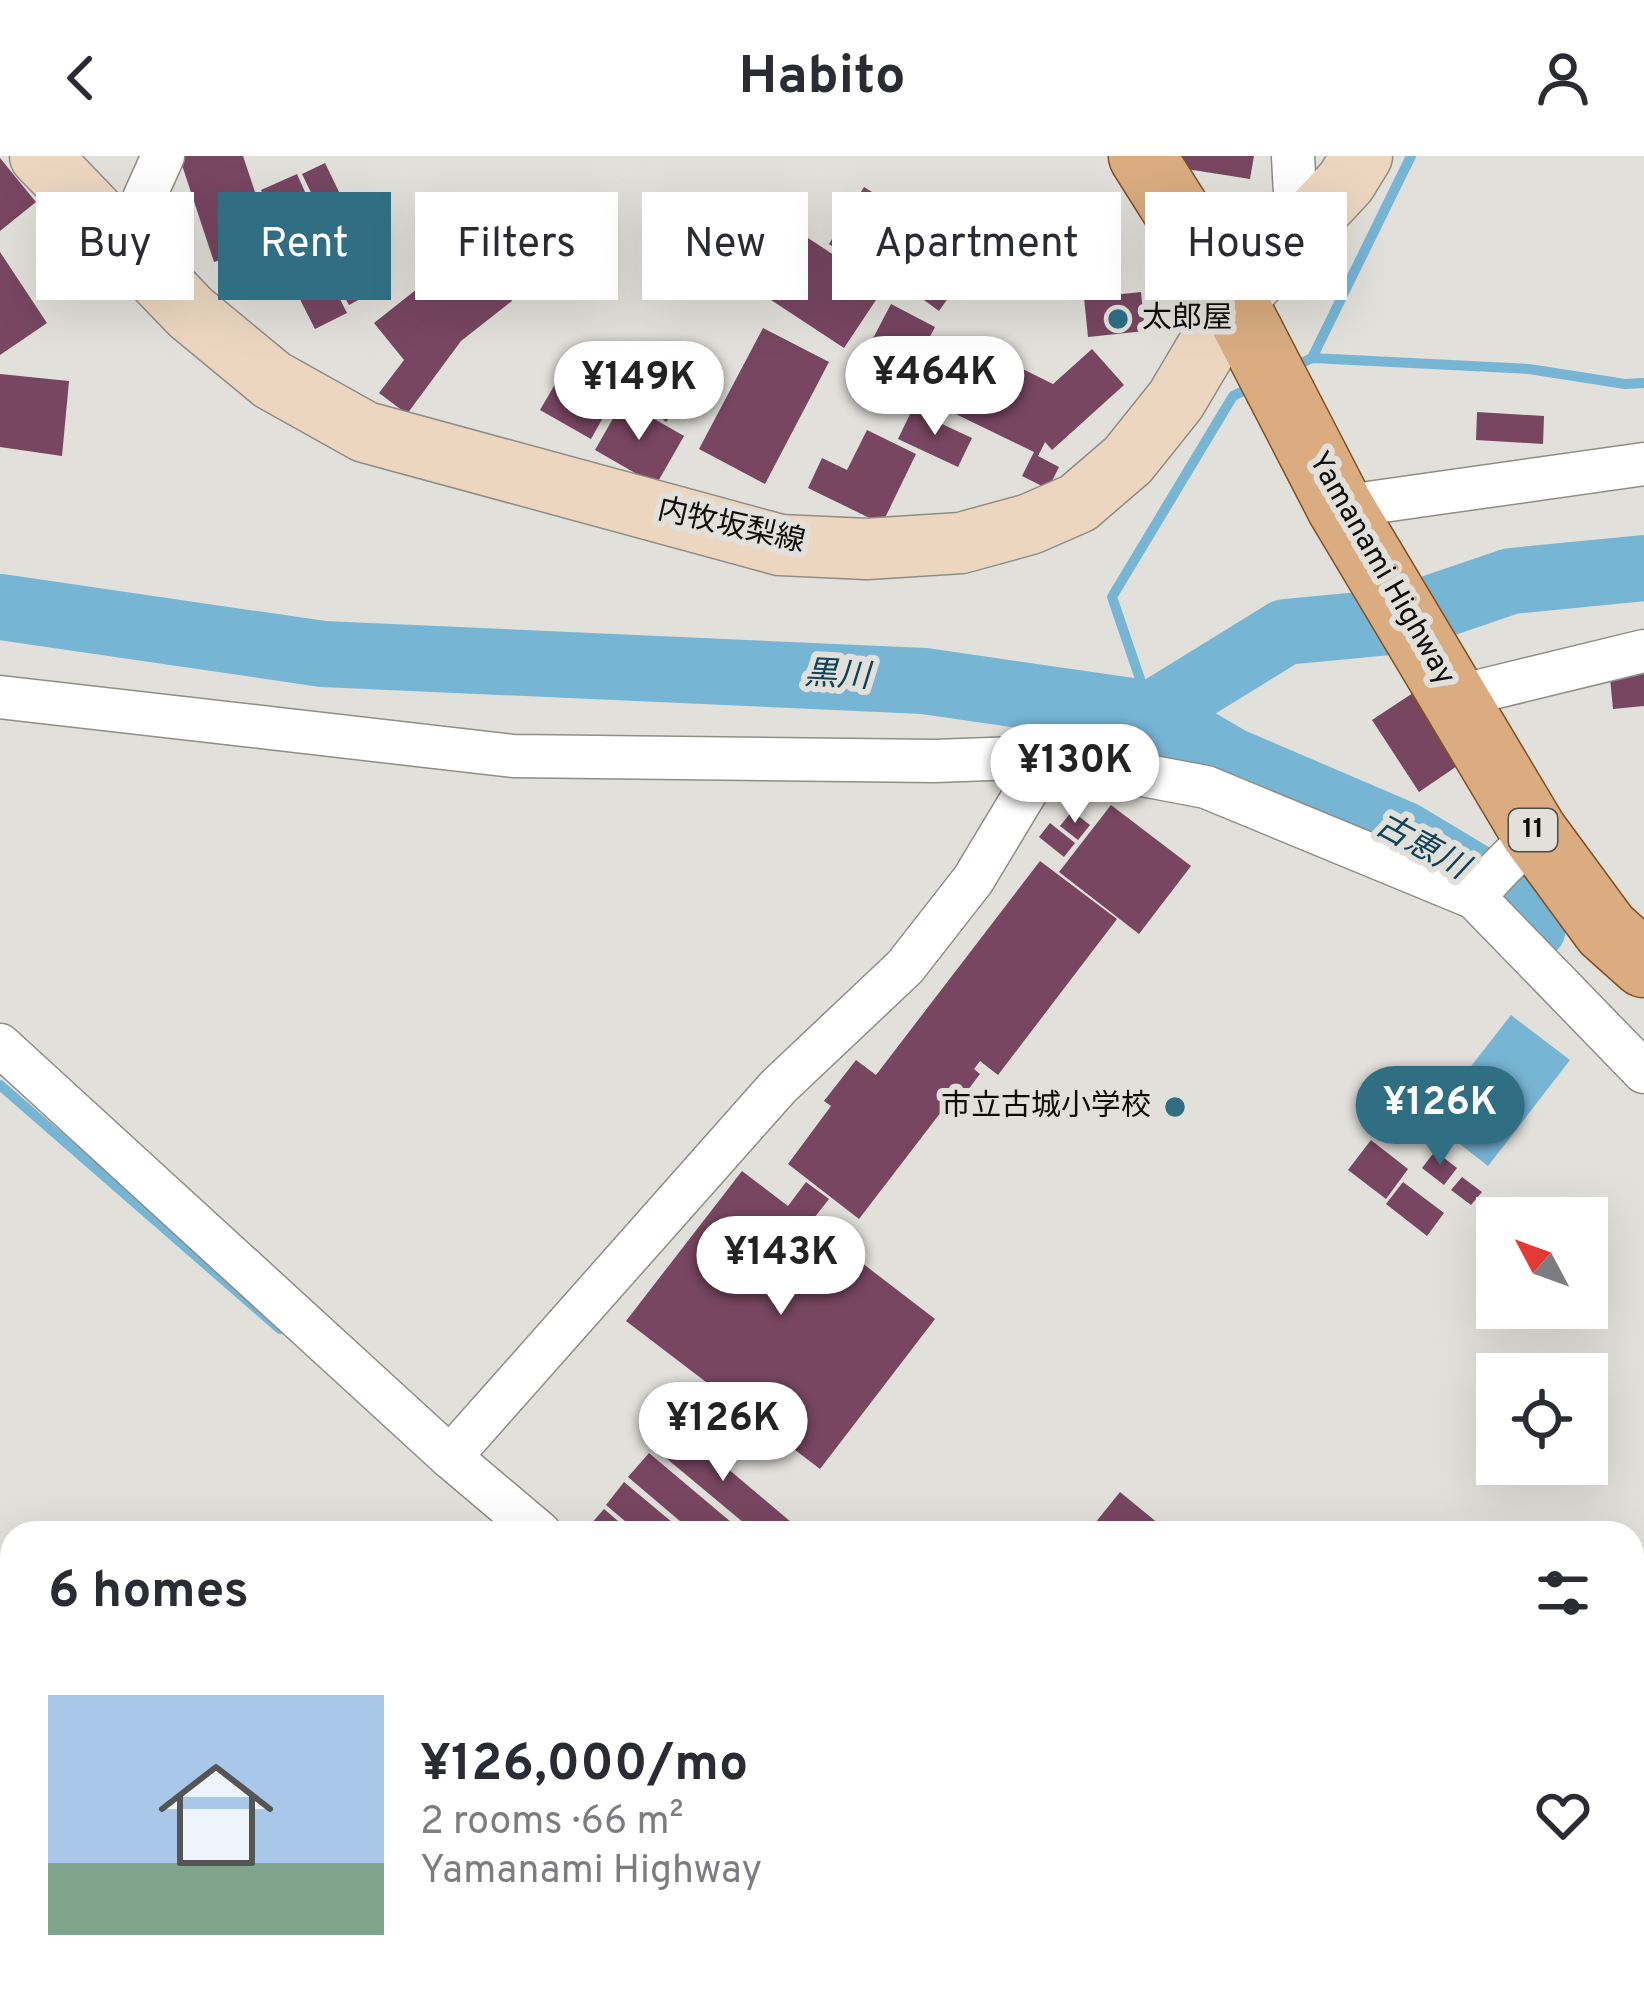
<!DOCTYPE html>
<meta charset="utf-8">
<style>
:root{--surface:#fff;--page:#f7f7f7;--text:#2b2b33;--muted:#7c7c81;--line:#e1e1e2;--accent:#306e84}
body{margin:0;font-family:Overpass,"Noto Sans JP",sans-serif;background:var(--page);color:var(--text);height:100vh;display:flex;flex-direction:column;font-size:45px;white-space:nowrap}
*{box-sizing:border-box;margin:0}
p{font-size:39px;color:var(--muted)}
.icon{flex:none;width:66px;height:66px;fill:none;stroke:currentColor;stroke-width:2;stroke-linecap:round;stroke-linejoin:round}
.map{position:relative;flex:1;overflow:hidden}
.details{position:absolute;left:0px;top:1365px;width:1644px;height:471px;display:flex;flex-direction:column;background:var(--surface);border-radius:36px 36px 0 0;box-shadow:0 12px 48px #0002}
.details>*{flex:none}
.guide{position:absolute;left:36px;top:36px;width:1572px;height:108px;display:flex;gap:24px}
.needle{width:78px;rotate:311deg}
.tools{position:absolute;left:1476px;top:1041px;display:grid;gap:24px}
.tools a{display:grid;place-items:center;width:132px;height:132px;border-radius:0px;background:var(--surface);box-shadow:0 12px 48px #0002;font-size:60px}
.price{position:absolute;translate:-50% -102px;padding:0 27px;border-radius:42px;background:#fff;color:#222;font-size:39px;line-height:78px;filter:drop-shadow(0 3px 6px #0008)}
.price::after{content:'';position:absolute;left:50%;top:72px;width:36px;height:27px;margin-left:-18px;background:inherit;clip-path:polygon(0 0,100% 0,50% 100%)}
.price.current{background:var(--accent);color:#fff}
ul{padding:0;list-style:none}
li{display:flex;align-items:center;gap:36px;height:300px;padding:0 48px}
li+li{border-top:3px solid var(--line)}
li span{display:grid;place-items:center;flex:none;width:336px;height:240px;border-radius:0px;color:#555}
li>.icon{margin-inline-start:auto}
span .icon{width:144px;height:144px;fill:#fffc;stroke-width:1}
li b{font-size:51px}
h2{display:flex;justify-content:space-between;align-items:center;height:144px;padding:0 48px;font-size:51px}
.chip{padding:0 42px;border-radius:0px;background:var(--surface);box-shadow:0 12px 48px #0002;font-size:42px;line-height:108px}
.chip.current{background:var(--accent);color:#fff}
header{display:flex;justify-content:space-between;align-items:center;height:156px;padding:0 48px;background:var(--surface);font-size:54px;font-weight:700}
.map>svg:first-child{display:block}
.water{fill:#77b5d5}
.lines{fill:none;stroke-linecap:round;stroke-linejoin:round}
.stream{stroke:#77b5d5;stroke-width:10}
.river{stroke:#77b5d5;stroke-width:66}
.building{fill:#784661}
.minor-casing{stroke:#8e8d86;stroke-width:45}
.secondary-casing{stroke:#8e8d86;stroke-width:63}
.primary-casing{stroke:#825020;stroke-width:69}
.minor{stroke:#fff;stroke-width:42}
.secondary{stroke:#ecd6c0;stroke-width:60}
.primary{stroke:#daac80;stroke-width:66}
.poi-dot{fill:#306e84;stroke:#e2e0da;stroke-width:4.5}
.labels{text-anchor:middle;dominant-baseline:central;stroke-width:12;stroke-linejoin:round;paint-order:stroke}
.shield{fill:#e2e0da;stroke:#4d4c48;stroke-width:3}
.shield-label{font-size:27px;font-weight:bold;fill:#0d0c0a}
.poi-label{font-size:30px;fill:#0d0c0a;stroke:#e2e0da;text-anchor:start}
.street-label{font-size:30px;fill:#0d0c0a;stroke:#e2e0da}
.water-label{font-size:33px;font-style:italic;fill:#0f4359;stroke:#e2e0da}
</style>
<header><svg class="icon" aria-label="back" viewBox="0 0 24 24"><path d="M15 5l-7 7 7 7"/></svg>Habito<svg class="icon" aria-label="person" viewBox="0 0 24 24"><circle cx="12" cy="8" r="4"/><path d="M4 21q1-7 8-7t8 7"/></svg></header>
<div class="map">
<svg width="1644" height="1835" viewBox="0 0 1644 1835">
<rect width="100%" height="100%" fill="#e2e0da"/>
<path class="water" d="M1511,859L1570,904L1488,1010L1429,964Z"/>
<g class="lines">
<g class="stream">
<path d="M1312,202L1411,0"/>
<path d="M1291,212L1312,202L1529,213L1625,228L1644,227"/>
<path d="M1152,558L1112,441L1233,240L1253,230"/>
<path d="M0,929L280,1173"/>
<path d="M1024,1824L1037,1835"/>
</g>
<g class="river">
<path d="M0,451L323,498L924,525L1152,558L1285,476L1391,466L1511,425L1644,412"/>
<path d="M1152,558L1230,604L1403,678L1493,732L1533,772"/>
</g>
</g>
<g class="building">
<path d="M179,0H243L272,87L214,106Z"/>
<path d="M1176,0H1254L1250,23L1174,11Z"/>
<path d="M0,2L36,46L0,75Z"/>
<path d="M325,7L341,40L318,51L302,18Z"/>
<path d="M297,18L314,56L277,72L261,34Z"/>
<path d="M864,31L929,71L888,129L829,88Z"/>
<path d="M780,67L796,77L761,129L746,119Z"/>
<path d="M337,73L373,136L349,149L314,86Z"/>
<path d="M808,82L884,132L844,192L768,142Z"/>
<path d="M312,88L347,157L315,173L280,104Z"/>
<path d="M470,91L512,145L461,185L407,258L379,237L404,204L374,167Z"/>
<path d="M0,96L47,167L0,199Z"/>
<path d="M940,96L967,115L939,155L913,136Z"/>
<path d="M1141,136L1145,175L1088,181L1084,142Z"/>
<path d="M891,148L935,171L914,211L870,188Z"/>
<path d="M763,172L829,206L765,328L699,293Z"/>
<path d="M964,184L1053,228L1092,193L1124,229L1052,294L1045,286L1038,300L1059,311L1048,333L1022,320L1034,296L933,247Z"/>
<path d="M569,204L619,233L591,283L540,254Z"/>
<path d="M657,205L692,235L666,266L631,235Z"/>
<path d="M0,218L69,225L62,300L0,291Z"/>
<path d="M623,245L684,280L656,329L595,294Z"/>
<path d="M912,254L972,282L958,311L898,283Z"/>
<path d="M1477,256L1544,260L1543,288L1476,284Z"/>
<path d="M867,274L916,298L882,368L808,332L822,302L847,314Z"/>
<path d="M1644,518V550L1613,553L1610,522Z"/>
<path d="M1413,537L1460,608L1419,636L1372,564Z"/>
<path d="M1111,649L1191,710L1139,778L1059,716Z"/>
<path d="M1072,655L1090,669L1078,684L1060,670Z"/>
<path d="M1050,667L1075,687L1064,701L1039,681Z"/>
<path d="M1040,705L1117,763L998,919L980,905L974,913L980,918L958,947L951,943L859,1063L788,1008L831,950L824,945L856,904L876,919Z"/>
<path d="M1371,984L1408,1013L1386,1043L1348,1014Z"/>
<path d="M1435,995L1457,1012L1444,1029L1422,1012Z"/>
<path d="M742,1015L788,1050L806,1026L829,1043L810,1067L935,1163L820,1313L626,1165Z"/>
<path d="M1462,1021L1482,1036L1471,1049L1451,1034Z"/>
<path d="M1403,1026L1444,1057L1427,1080L1386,1048Z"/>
<path d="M675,1268L804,1377H756L654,1292Z"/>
<path d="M649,1297L744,1377H694L628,1321Z"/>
<path d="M624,1326L685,1377H639L606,1349Z"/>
<path d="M1120,1336L1170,1377H1087Z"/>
<path d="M604,1353L632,1377H583Z"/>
</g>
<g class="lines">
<defs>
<g id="minor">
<path d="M1293,0L1295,39L1308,67"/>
<path d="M123,89L163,0"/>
<path d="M1340,351L1644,308"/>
<path d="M0,541L513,600L934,605L1047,601L1206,631L1475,742L1644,916"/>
<path d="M1455,541L1644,495"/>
<path d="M1475,742C1492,716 1516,700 1534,676"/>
<path d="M0,889L450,1301"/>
<path d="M540,1377L450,1301L778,931L905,811L973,724L1047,601"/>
<path d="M1632,1650L1644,1636"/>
<path d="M0,1698L12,1709"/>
<path d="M141,1824L154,1835"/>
<path d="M1067,1824L1080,1835"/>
<path d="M1470,1835L1479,1824"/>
</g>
<path id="secondary" d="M40,0L191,157L272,224L365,276L780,389L867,393L961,387L1030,368L1078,347L1128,304L1176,244L1234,146L1346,26L1362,0"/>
<path id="primary" d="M1142,0L1234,146L1340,351L1534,676L1606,774L1644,808"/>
</defs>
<use href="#minor" class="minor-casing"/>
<use href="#secondary" class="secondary-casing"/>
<use href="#primary" class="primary-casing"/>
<use href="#minor" class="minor"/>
<use href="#secondary" class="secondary"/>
<use href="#primary" class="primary"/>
</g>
<g class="poi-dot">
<circle cx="1118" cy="163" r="12"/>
<circle cx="1175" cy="951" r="12"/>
</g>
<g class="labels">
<rect class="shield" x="1509" y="653" width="48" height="42" rx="9"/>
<g class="shield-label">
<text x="1533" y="674">11</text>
</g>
<g class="poi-label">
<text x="1142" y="163">太郎屋</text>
<text x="1151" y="951" text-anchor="end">市立古城小学校</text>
</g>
<g class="street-label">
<text transform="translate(731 371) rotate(13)">内牧坂梨線</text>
<text transform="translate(1381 413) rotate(60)">Yamanami Highway</text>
</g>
<g class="water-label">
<text transform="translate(837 521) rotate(3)">黒川</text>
<text transform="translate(1421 692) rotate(29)">古恵川</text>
</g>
</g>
</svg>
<div class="tools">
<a><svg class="needle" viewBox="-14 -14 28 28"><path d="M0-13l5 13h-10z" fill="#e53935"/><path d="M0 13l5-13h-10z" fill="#7c7c81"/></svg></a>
<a><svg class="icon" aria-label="locate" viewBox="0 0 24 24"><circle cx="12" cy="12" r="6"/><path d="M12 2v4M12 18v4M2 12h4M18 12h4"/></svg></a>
</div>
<b class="price" style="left:935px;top:282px">¥464K</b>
<b class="price" style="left:639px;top:287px">¥149K</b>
<b class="price" style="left:1075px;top:670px">¥130K</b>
<b class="price current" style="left:1440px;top:1012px">¥126K</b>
<b class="price" style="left:781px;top:1162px">¥143K</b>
<b class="price" style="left:723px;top:1328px">¥126K</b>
<div class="guide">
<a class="chip">Buy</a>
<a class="chip current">Rent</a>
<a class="chip">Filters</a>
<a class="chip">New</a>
<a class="chip">Apartment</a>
<a class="chip">House</a>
</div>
<section class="details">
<h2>6 homes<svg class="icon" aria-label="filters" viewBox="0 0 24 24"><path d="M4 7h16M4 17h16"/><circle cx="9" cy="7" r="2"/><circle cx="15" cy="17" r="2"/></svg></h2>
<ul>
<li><span style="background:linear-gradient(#a9c7e8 70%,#7fa58c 0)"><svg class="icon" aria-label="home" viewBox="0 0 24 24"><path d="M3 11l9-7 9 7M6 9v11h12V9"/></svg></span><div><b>¥126,000/mo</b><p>2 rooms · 66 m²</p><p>Yamanami Highway</p></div><svg class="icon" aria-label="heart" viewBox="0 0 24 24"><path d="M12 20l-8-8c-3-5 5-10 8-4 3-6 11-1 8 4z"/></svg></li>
</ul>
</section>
</div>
